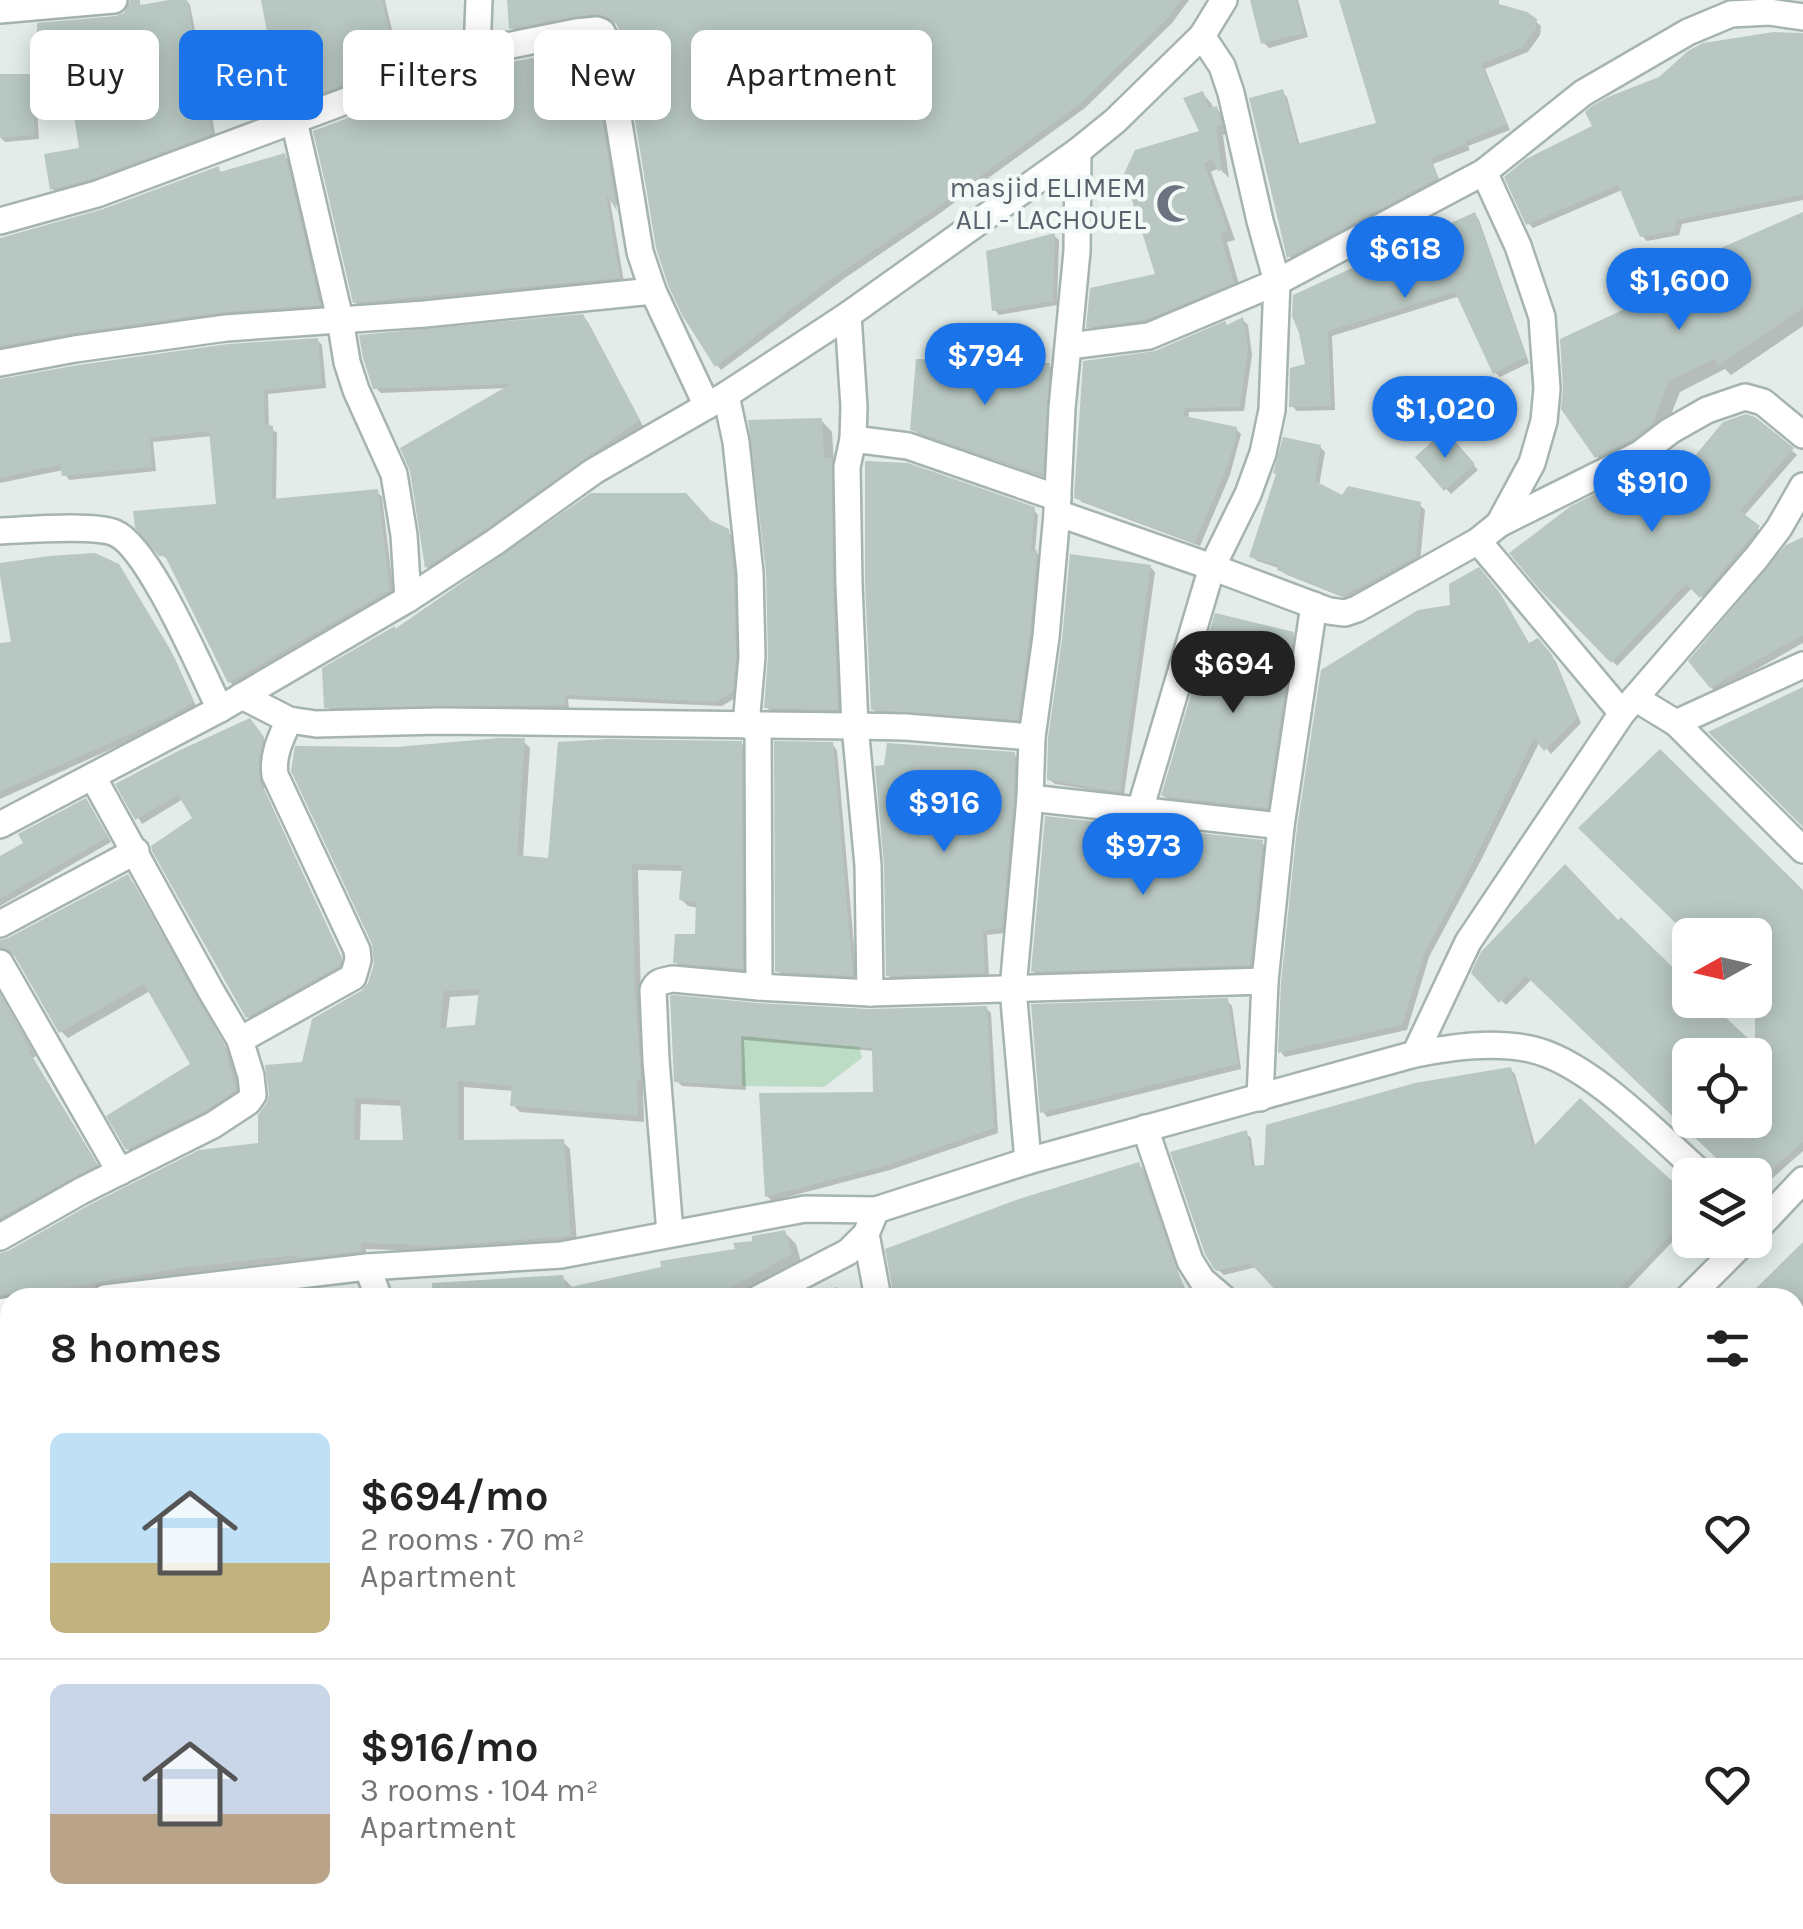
<!DOCTYPE html>
<meta charset="utf-8">
<style>
:root{--surface:#fff;--page:#f2f2f2;--text:#222;--muted:#767676;--line:#e0e0e0;--accent:#1a73e8}
body{margin:0;font-family:Karla,sans-serif;background:var(--page);color:var(--text);height:100vh;display:flex;flex-direction:column;font-size:38px;white-space:nowrap}
*{box-sizing:border-box;margin:0}
p{font-size:32px;color:var(--muted)}
.icon{flex:none;width:55px;height:55px;fill:none;stroke:currentColor;stroke-width:2;stroke-linecap:round;stroke-linejoin:round}
.map{position:relative;flex:1;overflow:hidden}
.sheet{position:absolute;left:0px;top:1288px;width:1805px;height:642px;display:flex;flex-direction:column;background:var(--surface);border-radius:30px 30px 0 0;box-shadow:0 5px 25px #0003}
.sheet>*{flex:none}
.banner{position:absolute;left:30px;top:30px;width:1000px;height:90px;display:flex;gap:20px}
.needle{width:65px;rotate:262deg}
.controls{position:absolute;left:1672px;top:918px;display:grid;gap:20px}
.controls a{display:grid;place-items:center;width:100px;height:100px;border-radius:15px;background:var(--surface);box-shadow:0 5px 25px #0003;font-size:50px}
.price{position:absolute;translate:-50% -85px;padding:0 22px;border-radius:35px;background:var(--accent);color:#fff;font-size:32px;line-height:65px;filter:drop-shadow(0 2px 5px #0008)}
.price::after{content:'';position:absolute;left:50%;top:60px;width:30px;height:22px;margin-left:-15px;background:inherit;clip-path:polygon(0 0,100% 0,50% 100%)}
.price.selected{background:#222;color:#fff}
ul{padding:0;list-style:none}
li{display:flex;align-items:center;gap:30px;height:250px;padding:0 50px}
li+li{border-top:2px solid var(--line)}
li span{display:grid;place-items:center;flex:none;width:280px;height:200px;border-radius:15px;color:#555}
li>.icon{margin-inline-start:auto}
span .icon{width:120px;height:120px;fill:#fffc;stroke-width:1}
li b{font-size:42px}
h2{display:flex;justify-content:space-between;align-items:center;height:120px;padding:0 50px;font-size:42px}
.pill{padding:0 35px;border-radius:15px;background:var(--surface);box-shadow:0 5px 25px #0003;font-size:35px;line-height:90px}
.pill.selected{background:var(--accent);color:#fff}
.map>svg:first-child{display:block}
.green{fill:#bddcc6}
.shadow{fill:#0003;fill-rule:evenodd}
.building{fill:#b8c7c1;fill-rule:evenodd}
.lines{fill:none;stroke-linecap:round;stroke-linejoin:round}
.minor-casing{stroke:#a6b4af;stroke-width:30}
.minor{stroke:#fff;stroke-width:25}
.labels{text-anchor:middle;dominant-baseline:central;stroke-width:9;stroke-linejoin:round;paint-order:stroke}
.worship-label{font-size:28px;fill:#5b616d;stroke:#f3f9f6;text-anchor:end}
</style>
<div class="map">
<svg width="1803" height="1929" viewBox="0 0 1803 1929">
<rect width="100%" height="100%" fill="#e3ece8"/>
<path class="green" d="M741,1036L850,1046L858,1042L862,1058L824,1087L742,1086Z"/>
<g class="shadow">
<path d="M186,0L190,5L216,138L98,183L57,194L53,189L82,150L70,75H45L40,70L116,19Z"/>
<path d="M263,0H385L401,69L294,109L289,104Z"/>
<path d="M509,0H1189L1172,23L1085,108L936,216L845,278L721,370L717,365L622,30L615,21L602,18L516,33L512,28Z"/>
<path d="M1266,0H1298L1308,37L1269,48L1264,43Z"/>
<path d="M1341,0H1487L1535,21L1541,26L1540,35L1528,52L1485,69L1510,130L1468,146L1470,150L1433,164L1441,184L1294,262L1290,257L1252,100L1282,92L1287,97L1300,146L1380,125Z"/>
<path d="M1803,34V200L1682,224L1679,235L1647,241L1642,236L1622,190L1533,228L1528,223Z"/>
<path d="M589,50L594,55L620,210L609,194L624,282L360,307L355,302Z"/>
<path d="M30,76L35,81L39,139L5,142L0,137V77Z"/>
<path d="M1203,94L1211,103L1214,110L1217,109L1225,117L1229,133L1223,135L1229,178L1219,168L1211,172L1235,240L1227,242L1241,291L1154,328L1097,335L1089,327L1159,276L1202,133Z"/>
<path d="M284,156L289,160L323,309L0,353V241L103,212L218,169L223,174Z"/>
<path d="M1475,215L1479,220L1529,363L1500,377L1495,372L1460,296L1332,336L1335,410L1297,411L1292,406L1308,366L1301,332Z"/>
<path d="M1803,215V326L1731,375L1725,369L1680,392L1663,435L1608,468L1597,456L1674,289Z"/>
<path d="M1054,236L1059,240L1057,305L999,315L995,310Z"/>
<path d="M582,317L588,322L643,426L432,572L427,567L412,471L508,388L381,393L375,387Z"/>
<path d="M1243,320L1248,325L1252,355L1244,411L1189,412L1188,419L1236,429L1241,434L1230,475L1200,546L1082,502L1077,497L1155,354Z"/>
<path d="M317,340L322,345L326,388L268,394L269,427L277,433L276,501L377,492L382,497L394,596L235,687L230,682L170,560L161,555L219,506L212,436L153,442L156,471L69,480L63,470L0,483V381Z"/>
<path d="M1049,365L1054,370L1047,478L918,434L913,429Z"/>
<path d="M1754,419L1797,455L1743,517L1763,533L1706,601L1693,587L1617,666L1540,586Z"/>
<path d="M821,420L832,432L834,463L843,472L848,720L778,718L766,707Z"/>
<path d="M1445,434L1478,470L1451,494L1418,458Z"/>
<path d="M1320,447L1325,452L1319,486L1343,498L1420,505L1425,510L1420,562L1350,600L1285,574L1279,568L1257,561L1252,556Z"/>
<path d="M1033,509L1038,515L1035,551L1041,557L1034,641L1022,723L878,714L873,709Z"/>
<path d="M710,522L727,531L733,537L738,581L740,663L737,697L722,706L568,699L569,709L332,712L327,706L397,631Z"/>
<path d="M1803,540V643L1716,692L1711,687Z"/>
<path d="M1150,567L1155,572L1124,795L1055,784L1049,779Z"/>
<path d="M123,573L174,657L197,708L176,720L0,799V645H14Z"/>
<path d="M1483,575L1504,601L1530,645L1538,641L1556,662L1581,723L1551,754L1540,741L1481,860L1429,957L1407,1030L1285,1057L1281,1052L1453,607Z"/>
<path d="M1292,634L1297,639L1272,812L1169,800L1164,796Z"/>
<path d="M255,726L268,744L263,766L264,789L345,965L344,971L253,1021L248,1017L196,819L183,799L142,824L119,785Z"/>
<path d="M523,741L530,748L523,858L550,860L741,743L748,750L749,975L683,969L676,962L697,937L698,908L688,906L681,899L684,871L638,870L641,1000L647,1086H643L644,1122L520,1112L513,1105L514,1091L464,1087V1142H563L570,1149L577,1243L449,1252L366,1249L367,1258L308,1264L305,1261L189,1274L73,1294V1298H10V1302L0,1305V1255L261,1145L304,1064L370,984L376,964L396,750ZM481,995L477,1027L446,1030L450,997ZM361,1104L403,1106L405,1142L360,1143Z"/>
<path d="M832,744L837,750L857,980L783,976L778,971Z"/>
<path d="M1014,754L1019,759L1018,803L1006,933L987,935L989,977L893,980L888,975Z"/>
<path d="M90,806L111,842L0,906V859Z"/>
<path d="M1262,843L1267,848L1255,969L1038,976L1033,971Z"/>
<path d="M127,877L134,884L231,1056L242,1098L135,1156L128,1149L193,1065L150,991L68,1038L61,1031L18,958L10,953L0,955V942L8,941Z"/>
<path d="M1618,924L1690,986V1000H1705L1791,1082L1803,1069V1151L1756,1193L1755,1175H1737L1532,979L1506,1005L1474,973ZM1690,1055H1755V1120H1690Z"/>
<path d="M0,994L36,1056L33,1058L102,1172L0,1229Z"/>
<path d="M672,999L869,1012L986,1008L991,1013L998,1133L890,1170L772,1201L767,1196L876,1095L874,1051L744,1040L746,1090L682,1086L677,1081Z"/>
<path d="M1227,1001L1232,1006L1241,1069L1047,1117L1043,1112Z"/>
<path d="M1510,1069L1515,1074L1536,1148L1690,1201V1223L1619,1298H1286L1257,1267L1224,1275L1216,1268L1246,1133L1251,1138L1255,1168H1266Z"/>
<path d="M1138,1164L1143,1169L1179,1274L1189,1298H896Z"/>
<path d="M784,1232L796,1244L802,1265L743,1298H597L738,1251Z"/>
<path d="M1803,1245V1430L1795,1438V1298Z"/>
<path d="M562,1277L574,1289L576,1298H420L447,1285Z"/>
<path d="M837,1287L848,1298H813Z"/>
<path d="M356,1288L365,1298H280Z"/>
<path d="M10,1329V1575H0V1330Z"/>
<path d="M1803,1485V1561L1795,1553V1493Z"/>
<path d="M1803,1586V1646L1795,1654V1594Z"/>
<path d="M10,1665V1866L0,1871V1666Z"/>
<path d="M1795,1821L1803,1829V1929H1687L1677,1920H1795Z"/>
<path d="M0,1890L10,1892L9,1929H0Z"/>
<path d="M33,1920H111L107,1929H32Z"/>
<path d="M131,1920L163,1921L526,1920L522,1929H132Z"/>
<path d="M545,1920H584L583,1929H546Z"/>
<path d="M631,1920H740L736,1929H630Z"/>
<path d="M759,1920H836L833,1929H761Z"/>
<path d="M857,1920H1063L1062,1929H855Z"/>
<path d="M1214,1920H1270L1261,1929H1223Z"/>
<path d="M1414,1920H1571L1561,1929H1422Z"/>
</g>
<g class="building">
<path d="M130,0H140V5L169,0H187L212,134L92,179L50,190L44,154L79,148L67,71H37V23L116,16L124,13Z"/>
<path d="M261,0H382L397,65L287,106L271,52Z"/>
<path d="M507,0H1181L1168,18L1080,104L931,212L840,273L715,367L682,315L668,285L656,248L621,35L617,25L608,17L595,14L509,29Z"/>
<path d="M1250,0H1296L1305,33L1261,44Z"/>
<path d="M1339,0H1499V4L1527,12L1537,19L1536,29L1523,47L1481,64L1507,124L1465,141L1467,144L1430,159L1438,178L1287,258L1249,98L1283,89L1297,144L1376,123Z"/>
<path d="M1774,32L1803,33V195L1677,220L1675,231L1640,237L1618,185L1526,225L1504,177L1526,159L1592,126L1585,112L1592,106L1608,97L1659,77L1688,51L1703,43Z"/>
<path d="M590,47L617,211L606,194L620,278L353,303L313,131L481,68Z"/>
<path d="M0,74H31L35,135L0,138Z"/>
<path d="M1203,91L1209,108L1217,106L1222,125L1216,127L1222,170L1218,171L1212,159L1204,164L1228,231L1220,234L1234,283L1145,320L1086,328L1090,288L1155,274L1124,174L1135,150L1199,131L1183,98Z"/>
<path d="M285,153L320,305L224,312L72,333L0,346V238L103,209L219,166L220,172Z"/>
<path d="M1475,212L1526,357L1493,374L1455,292L1328,331L1331,406L1289,407L1290,368L1305,364L1299,333L1292,316L1293,295Z"/>
<path d="M1803,212V308L1718,366L1714,359L1669,381L1652,424L1631,440L1595,458L1561,409L1563,388L1560,339L1670,288L1662,274Z"/>
<path d="M1055,233L1053,301L992,311L986,251Z"/>
<path d="M583,314L640,420L486,529L425,568L410,471L400,448L511,384L373,389L363,358L359,335Z"/>
<path d="M1243,317L1248,348L1240,407L1184,408V416L1237,427L1235,442L1226,469L1195,543L1074,498L1083,361L1155,351L1225,321L1227,325Z"/>
<path d="M318,338L322,384L264,390L265,424L273,426L272,499L378,489L390,590L228,683L165,556H159L135,528L133,511L216,504L209,431L150,438L152,467L62,476L60,465L0,478V379L78,365L228,344Z"/>
<path d="M916,359L1050,363L1043,475L910,430Z"/>
<path d="M1746,414L1755,417L1794,448L1740,511L1760,526L1700,598L1686,584L1611,663L1538,588L1509,553L1571,506L1648,468L1665,455L1684,469L1723,422Z"/>
<path d="M822,418L824,457L832,458L833,585L838,710L764,708L768,657L766,572L748,420Z"/>
<path d="M1445,430L1475,464L1444,491L1415,457Z"/>
<path d="M1283,437L1321,445L1315,481L1342,495L1348,486L1421,502L1416,557L1343,596L1277,570L1278,565L1249,557L1276,474L1273,473Z"/>
<path d="M865,461L908,463L1035,507L1031,549L1037,550L1030,635L1018,720L871,710L865,585Z"/>
<path d="M591,493H686L710,520L729,529L734,574L736,656L733,692L716,702L565,695V705L324,708L322,668L395,626V629Z"/>
<path d="M1803,537V636L1784,645L1710,688L1688,661L1786,545Z"/>
<path d="M95,553L119,564L170,649L194,702L171,716L0,792V643L11,642L0,576V563L49,556Z"/>
<path d="M1070,554L1151,565L1120,792L1047,780L1048,738L1062,639Z"/>
<path d="M1479,567L1500,593L1529,643L1538,638L1552,655L1578,717L1544,751L1534,738L1477,855L1425,952L1402,1025L1278,1053L1281,982L1297,828L1321,670L1418,610L1450,605L1449,584Z"/>
<path d="M1215,613L1294,632L1267,808L1161,796Z"/>
<path d="M1803,687V827L1708,732Z"/>
<path d="M250,718L264,737L259,760L260,782L342,958L339,966L246,1018L152,851L151,846L192,818L178,795L135,820L115,784L176,752Z"/>
<path d="M499,738H525L517,855L548,858L558,742L608,739L742,741L743,969L673,963L675,934H695L696,902L679,900L682,865L632,864L635,991L641,1080H637L638,1116L510,1106L512,1086L458,1081V1140L564,1139L571,1236L441,1246L361,1243V1251L312,1257L298,1258V1255L181,1268L70,1287L0,1295V1253L8,1251L91,1204L199,1150L258,1143V1115L266,1104L269,1095L265,1065L302,1062L312,1019L361,991L368,983L374,964L372,944L291,771L295,746L396,747ZM479,989L475,1025L440,1028L444,991ZM355,1098L400,1100L403,1140H354Z"/>
<path d="M774,741L833,742L853,976L775,972Z"/>
<path d="M887,743L1015,752L1014,797L1002,928L983,931L985,973L886,976L884,865L875,766L884,765Z"/>
<path d="M1660,749L1803,890V1142L1766,1175H1734L1526,976L1499,1003L1471,973L1481,952L1565,864L1618,920L1621,917L1690,984V1000H1707L1755,1045V935H1688L1578,828ZM1690,1055H1755V1120H1690Z"/>
<path d="M86,798L108,837L0,899V856L23,843L18,834Z"/>
<path d="M1045,816L1263,840L1250,965L1031,972Z"/>
<path d="M128,874L225,1047L236,1090L205,1111L126,1150L106,1116L190,1064L144,984L59,1033L14,955L7,949L0,947V940L8,938Z"/>
<path d="M674,995L758,1003L869,1009L987,1006L994,1128L885,1166L765,1197L759,1093L873,1092L872,1048L741,1036L742,1086L674,1082L670,996Z"/>
<path d="M0,996L30,1049L28,1050L97,1165L0,1218Z"/>
<path d="M1228,998L1238,1064L1040,1113L1031,1004Z"/>
<path d="M1511,1067L1533,1147L1580,1098L1690,1197V1214L1611,1298H1283L1250,1263L1217,1271L1214,1269L1205,1254L1170,1152L1247,1130L1252,1166L1264,1165L1266,1125L1415,1083Z"/>
<path d="M1139,1162L1187,1298H894L885,1249L1019,1199Z"/>
<path d="M785,1230L792,1254L712,1298H432V1283L563,1275L566,1288L661,1267L660,1261L735,1249L733,1243L752,1241V1236Z"/>
<path d="M1803,1242V1298H1746Z"/>
</g>
<g class="lines">
<defs>
<g id="minor">
<path d="M0,10L114,0"/>
<path d="M477,52L479,0"/>
<path d="M294,121L340,319L347,362L356,390L394,474L404,535L408,599"/>
<path d="M0,221L97,194L477,52L576,32L597,30L602,32L605,38L640,252L653,291L707,406"/>
<path d="M848,315L854,407L853,439L847,467L849,585L855,726L868,865L870,993"/>
<path d="M1069,346L1149,336L1277,282L1484,172L1583,93L1688,32L1731,14L1769,12L1803,17"/>
<path d="M0,363L75,349L226,328L425,314L653,291"/>
<path d="M726,395L736,442L750,573L752,657L746,725"/>
<path d="M853,439L908,446L1058,498"/>
<path d="M1057,513L1212,567L1329,611L1345,613L1357,609L1478,541L1499,524L1532,463L1544,421L1547,389L1542,317L1518,246L1484,172"/>
<path d="M1499,524L1640,454L1670,431L1707,410L1745,397L1763,402L1803,435"/>
<path d="M0,531C26,530 93,524 115,533C149,547 202,673 220,709"/>
<path d="M1478,541L1622,713"/>
<path d="M242,696L289,720L316,724L439,721L855,726L905,727L1032,737"/>
<path d="M1635,698L1676,723L1803,850"/>
<path d="M1676,723L1803,665"/>
<path d="M758,725L759,987"/>
<path d="M1030,798L1281,826"/>
<path d="M1140,810L1212,567L1248,494L1263,453L1272,410L1277,282L1260,221L1231,93L1222,66L1202,36"/>
<path d="M0,825L220,709L408,599L495,542L594,471L726,395L848,315L1078,151L1115,121L1202,36L1224,0"/>
<path d="M0,924L136,851"/>
<path d="M0,963L120,1172"/>
<path d="M240,1040L353,977L358,960L357,950L275,775C272,755 281,738 289,720"/>
<path d="M1415,1054L1468,942L1622,713L1757,557L1779,528L1803,486"/>
<path d="M1260,1098L1265,981L1281,826L1314,605"/>
<path d="M1145,1128L1190,1261L1202,1280L1223,1298"/>
<path d="M1028,1161L1013,989L1030,798L1032,737L1046,637L1057,513L1062,408L1077,251L1078,151"/>
<path d="M1755,1231L1803,1180"/>
<path d="M670,1233L656,1060L653,990C657,981 663,981 673,979L759,987L870,993L1265,981"/>
<path d="M866,1234L878,1298"/>
<path d="M0,1237L83,1190L213,1125L248,1102L253,1095L251,1076L240,1040L211,991L93,777"/>
<path d="M367,1267L379,1298"/>
<path d="M105,1298L367,1267L561,1255L805,1209L876,1210L1028,1161L1415,1054C1453,1047 1492,1041 1530,1049C1588,1061 1659,1136 1703,1175"/>
<path d="M759,1298L848,1252L866,1234L876,1210"/>
<path d="M1688,1298L1746,1240"/>
<path d="M0,1312L10,1310"/>
<path d="M1795,1452L1803,1445"/>
<path d="M0,1636L10,1632"/>
<path d="M1795,1720L1803,1712"/>
<path d="M1795,1768L1803,1776"/>
<path d="M0,1872L10,1873"/>
<path d="M113,1920V1929"/>
<path d="M1177,1920L1186,1929"/>
<path d="M1361,1920L1371,1929"/>
<path d="M14,1929V1920"/>
<path d="M527,1929L528,1920"/>
<path d="M742,1929V1920"/>
<path d="M837,1929L838,1920"/>
<path d="M1087,1929L1095,1920"/>
<path d="M1308,1929L1319,1920"/>
<path d="M1590,1929L1599,1920"/>
</g>
</defs>
<use href="#minor" class="minor-casing"/>
<use href="#minor" class="minor"/>
</g>
<defs>
<symbol id="mosque-bare" viewBox="-9 -9 18 18"><path d="M3.5-4.9A6 6 0 1 0 3.5 4.9A5 5 0 1 1 3.5-4.9Z" fill="#6b7280" stroke="#f3f9f6" stroke-width="2.5" paint-order="stroke"/></symbol>
</defs>
<g fill-rule="evenodd">
<use href="#mosque-bare" x="1148" y="176" width="55" height="55"/>
</g>
<g class="labels">
<g class="worship-label">
<text x="1146" y="187">masjid ELIMEM<tspan x="1146" dy="32">ALI - LACHOUEL</tspan></text>
</g>
</g>
</svg>
<div class="controls">
<a><svg class="needle" viewBox="-14 -14 28 28"><path d="M0-13l5 13h-10z" fill="#e53935"/><path d="M0 13l5-13h-10z" fill="#767676"/></svg></a>
<a><svg class="icon" aria-label="locate" viewBox="0 0 24 24"><circle cx="12" cy="12" r="6"/><path d="M12 2v4M12 18v4M2 12h4M18 12h4"/></svg></a>
<a><svg class="icon" aria-label="layers" viewBox="0 0 24 24"><path d="M12 4l9 5-9 5-9-5zM3 14l9 5 9-5"/></svg></a>
</div>
<b class="price" style="left:1405px;top:301px">$618</b>
<b class="price" style="left:1679px;top:333px">$1,600</b>
<b class="price" style="left:985px;top:408px">$794</b>
<b class="price" style="left:1445px;top:461px">$1,020</b>
<b class="price" style="left:1652px;top:535px">$910</b>
<b class="price selected" style="left:1233px;top:716px">$694</b>
<b class="price" style="left:944px;top:855px">$916</b>
<b class="price" style="left:1143px;top:898px">$973</b>
<div class="banner">
<a class="pill">Buy</a>
<a class="pill selected">Rent</a>
<a class="pill">Filters</a>
<a class="pill">New</a>
<a class="pill">Apartment</a>
</div>
<section class="sheet">
<h2>8 homes<svg class="icon" aria-label="filters" viewBox="0 0 24 24"><path d="M4 7h16M4 17h16"/><circle cx="9" cy="7" r="2"/><circle cx="15" cy="17" r="2"/></svg></h2>
<ul>
<li><span style="background:linear-gradient(#bfe0f5 65%,#c2b280 0)"><svg class="icon" aria-label="home" viewBox="0 0 24 24"><path d="M3 11l9-7 9 7M6 9v11h12V9"/></svg></span><div><b>$694/mo</b><p>2 rooms · 70 m²</p><p>Apartment</p></div><svg class="icon" aria-label="heart" viewBox="0 0 24 24"><path d="M12 20l-8-8c-3-5 5-10 8-4 3-6 11-1 8 4z"/></svg></li>
<li><span style="background:linear-gradient(#c9d6e8 65%,#b9a48a 0)"><svg class="icon" aria-label="home" viewBox="0 0 24 24"><path d="M3 11l9-7 9 7M6 9v11h12V9"/></svg></span><div><b>$916/mo</b><p>3 rooms · 104 m²</p><p>Apartment</p></div><svg class="icon" aria-label="heart" viewBox="0 0 24 24"><path d="M12 20l-8-8c-3-5 5-10 8-4 3-6 11-1 8 4z"/></svg></li>
</ul>
</section>
</div>
